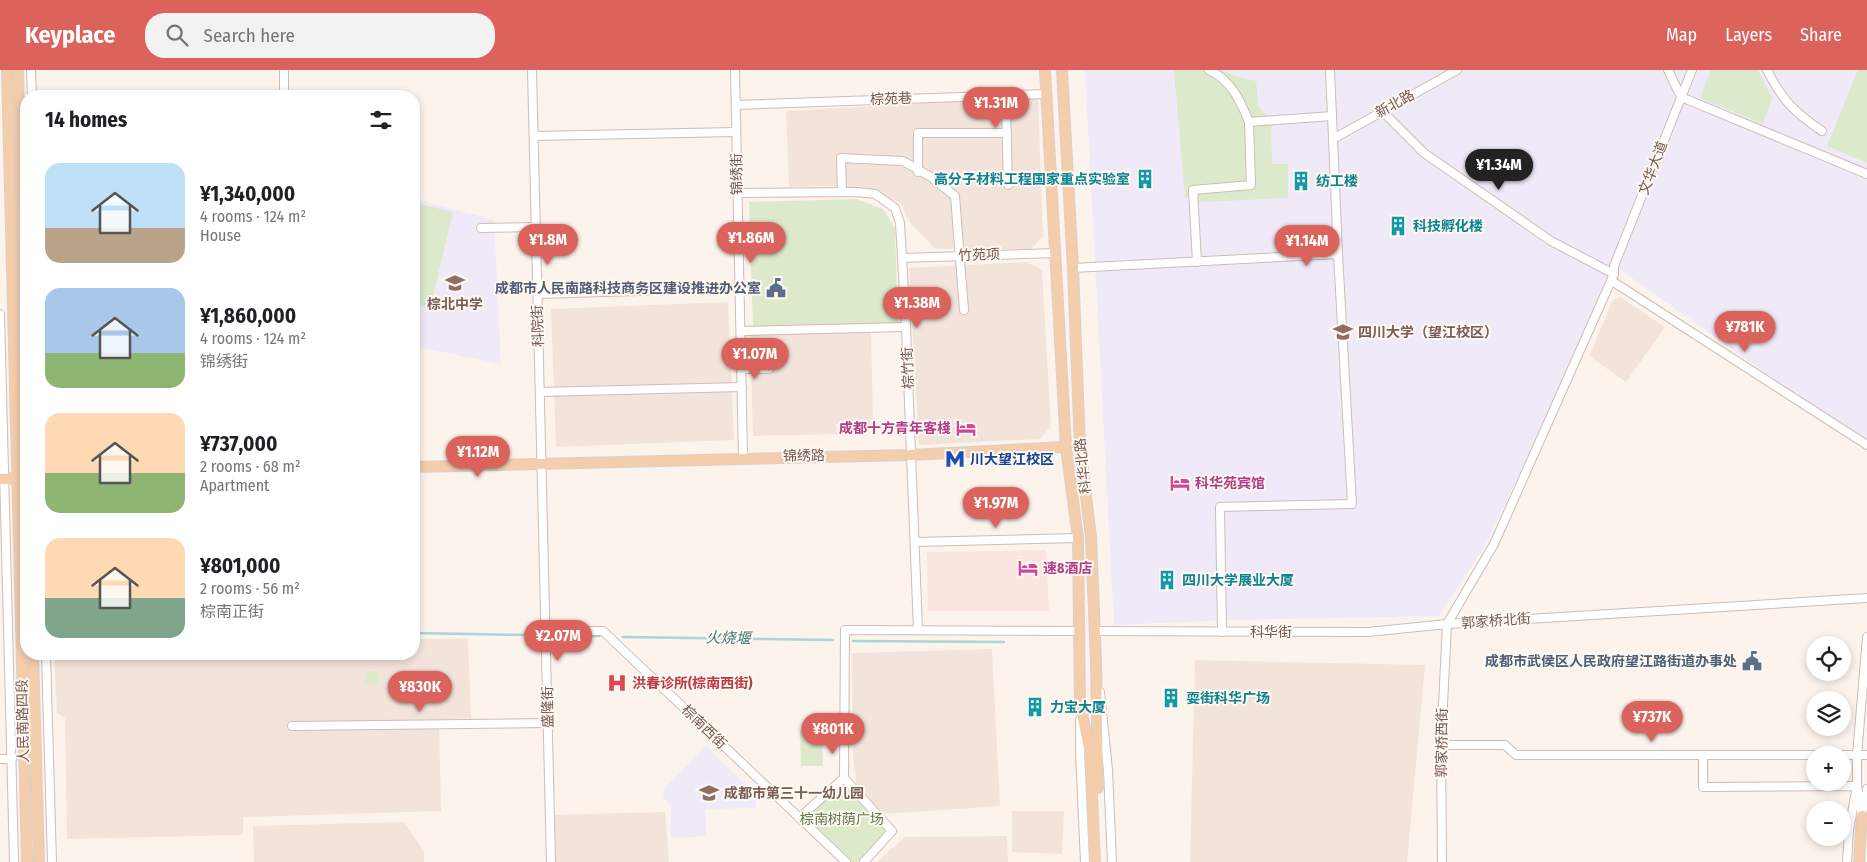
<!DOCTYPE html>
<meta charset="utf-8">
<style>
:root{--surface:#fff;--page:#f2f2f2;--text:#202124;--muted:#757577;--accent:#dc635b}
body{margin:0;font-family:"Fira Sans Condensed","Noto Sans SC",sans-serif;background:var(--page);color:var(--text);height:100vh;display:flex;flex-direction:column;font-size:19px;white-space:nowrap}
*{box-sizing:border-box;margin:0}
p{font-size:16px;color:var(--muted)}
.icon{flex:none;width:28px;height:28px;fill:none;stroke:currentColor;stroke-width:2;stroke-linecap:round;stroke-linejoin:round}
.map{position:relative;flex:1;overflow:hidden}
.drawer{position:absolute;left:20px;top:20px;width:400px;height:570px;display:flex;flex-direction:column;background:var(--surface);border-radius:20px;box-shadow:0 2px 8px #0003}
.drawer>*{flex:none}
.tools{position:absolute;left:1806px;top:566px;display:grid;gap:10px}
.tools a{display:grid;place-items:center;width:45px;height:45px;border-radius:50%;background:var(--surface);box-shadow:0 2px 8px #0003;font-size:25px}
.price{position:absolute;translate:-50% -42px;padding:0 11px;border-radius:18px;background:var(--accent);color:#fff;font-size:16px;line-height:32px;filter:drop-shadow(0 1px 2px #0008)}
.price::after{content:'';position:absolute;left:50%;top:30px;width:15px;height:11px;margin-left:-8px;background:inherit;clip-path:polygon(0 0,100% 0,50% 100%)}
.price.active{background:#222;color:#fff}
ul{padding:0;list-style:none}
li{display:flex;align-items:center;gap:15px;height:125px;padding:0 25px}
li span{display:grid;place-items:center;flex:none;width:140px;height:100px;border-radius:15px;color:#555}
li>.icon{margin-inline-start:auto}
span .icon{width:60px;height:60px;fill:#fffc;stroke-width:1}
li b{font-size:21px}
h2{display:flex;justify-content:space-between;align-items:center;height:60px;padding:0 25px;font-size:21px}
header{display:flex;align-items:center;gap:30px;box-sizing:border-box;height:70px;padding:0 25px;background:var(--accent);color:#fff}
header strong{font-size:24px}
nav{display:flex;gap:28px;margin-inline-start:auto;font-size:18px}
.search{width:350px;height:45px;background:var(--page);display:flex;align-items:center;gap:12px;box-sizing:border-box;padding:0 18px;border-radius:20px;color:var(--muted);font-size:19px}
.map>svg:first-child{display:block}
.residential{fill:#f3e4db}
.commercial{fill:#fbe5e1}
.education{fill:#f0e9f8}
.green{fill:#dce9cb}
.lines{fill:none;stroke-linecap:round;stroke-linejoin:round}
.stream{stroke:#a8d6d5;stroke-width:2.5}
.minor-casing{stroke:#d0bcb4;stroke-width:10}
.major-casing{stroke:#d9d0ce;stroke-width:12}
.minor{stroke:#fff;stroke-width:8}
.major{stroke:#f4cdab;stroke-width:10}
.labels{text-anchor:middle;dominant-baseline:central;stroke-width:4;stroke-linejoin:round;paint-order:stroke}
.street-label{font-size:14px;fill:#765750;stroke:#fef8f3}
.culture-label{font-size:14px;font-weight:bold;fill:#0d838f;stroke:#fef8f3;text-anchor:start}
.service-label{font-size:14px;font-weight:bold;fill:#4e5e75;stroke:#fef8f3;text-anchor:end}
.education-label{font-size:14px;font-weight:bold;fill:#785e54;stroke:#fef8f3;text-anchor:start}
.hotel-label{font-size:14px;font-weight:bold;fill:#b23c85;stroke:#fef8f3;text-anchor:start}
.transit-label{font-size:14px;font-weight:bold;fill:#164399;stroke:#fef8f3;text-anchor:start}
.health-label{font-size:14px;font-weight:bold;fill:#be3a42;stroke:#fef8f3;text-anchor:start}
.park-label{font-size:14px;fill:#5f7a49;stroke:#fef8f3}
.water-label{font-size:15px;font-style:italic;fill:#447979;stroke:#fef8f3}
</style>
<header>
<strong>Keyplace</strong>
<div class="search"><svg class="icon" aria-label="search" viewBox="0 0 24 24"><circle cx="10" cy="10" r="6"/><path d="M15 15l6 6"/></svg>Search here</div>
<nav><a>Map</a><a>Layers</a><a>Share</a></nav>
</header>
<div class="map">
<svg width="1867" height="792" viewBox="0 0 1867 792">
<rect width="100%" height="100%" fill="#fcf3ec"/>
<g class="residential">
<path d="M1038,27L1043,166L1031,179H935L909,151L901,134L877,121L842,116L789,117L786,41Z"/>
<path d="M1027,192L1042,200L1051,357L1039,369L919,375L909,198Z"/>
<path d="M1620,227L1665,257L1626,312L1589,286L1613,230Z"/>
<path d="M728,232L734,370L556,377L551,239Z"/>
<path d="M871,262L873,353L836,354L837,364L753,366L750,265Z"/>
<path d="M414,569H468L471,648L439,650L441,741L243,747V765L67,769L65,648L57,643L54,584H414Z"/>
<path d="M992,579L1000,736L884,744L857,718L853,686L852,583Z"/>
<path d="M1195,590L1425,595L1407,792H1190Z"/>
<path d="M1012,741H1064L1062,784L1012,782Z"/>
<path d="M665,742L669,792H551L550,745Z"/>
<path d="M404,752L424,781V792H254L253,756Z"/>
<path d="M1007,766L1008,792H877L905,767Z"/>
</g>
<path class="commercial" d="M1046,480L1049,541H928L927,482Z"/>
<g class="education">
<path d="M1085,0H1867V371L1777,311L1622,201L1614,204L1486,474L1439,546L1230,550L1114,555Z"/>
<path d="M414,129L494,150L501,294L414,276Z"/>
<path d="M706,676L757,726L755,738L706,739V766L671,768V736L663,727L664,719Z"/>
</g>
<g class="green">
<path d="M1174,0H1222L1237,7L1256,11L1258,36L1271,50L1272,94H1288V128L1199,132V127L1185,128Z"/>
<path d="M1711,0H1758L1772,28L1763,54L1700,28Z"/>
<path d="M1858,0H1867V93L1827,76Z"/>
<path d="M856,129L883,139L895,158L898,253L753,257L749,132Z"/>
<path d="M414,133L453,142L430,239L414,235Z"/>
<circle cx="372" cy="608" r="7"/>
<path d="M800,660H822L823,696H801Z"/>
<path d="M844,708L892,761L864,792H846L799,748Z"/>
</g>
<g class="lines">
<g class="stream">
<path d="M414,563L528,565"/>
<path d="M561,566H599"/>
<path d="M623,567L833,570"/>
<path d="M853,571L1004,572"/>
</g>
<defs>
<g id="minor">
<path d="M31,0L32,26"/>
<path d="M284,0V26"/>
<path d="M532,0L551,792"/>
<path d="M735,0L743,388"/>
<path d="M1209,0C1231,10 1240,30 1249,52"/>
<path d="M1668,0L1681,27L1867,104"/>
<path d="M1767,0C1783,31 1794,42 1822,61"/>
<path d="M736,35L1047,24"/>
<path d="M1382,41L1424,83L1551,171L1614,204"/>
<path d="M534,66L736,62"/>
<path d="M1333,69L1457,0"/>
<path d="M918,102V63H1007"/>
<path d="M1008,115L1006,37H1023"/>
<path d="M842,122L841,88L903,91L931,107L955,126L964,240"/>
<path d="M738,123L857,122L875,124L895,138L900,153L906,257L918,560"/>
<path d="M481,158L535,157"/>
<path d="M902,188L1056,183"/>
<path d="M1197,192L1193,120L1251,115L1249,52L1332,46"/>
<path d="M1073,198L1338,184L1330,0"/>
<path d="M1612,211L1867,375"/>
<path d="M537,224L740,218"/>
<path d="M0,244L14,792"/>
<path d="M741,261L906,257"/>
<path d="M742,299H769"/>
<path d="M540,322L742,317"/>
<path d="M915,472L1078,468"/>
<path d="M546,561H603L846,792"/>
<path d="M1094,561L1368,562L1447,554L1867,528"/>
<path d="M1222,562L1220,437L1352,434L1338,184"/>
<path d="M46,584L52,792"/>
<path d="M1100,622L1108,700L1112,792"/>
<path d="M1080,650V682L1085,792"/>
<path d="M292,656L548,653"/>
<path d="M1441,675H1505L1516,685H1867"/>
<path d="M1703,685V717L1857,716L1849,760L1847,792"/>
<path d="M0,689H12"/>
<path d="M1863,739L1867,719"/>
<path d="M1862,746L1857,716V685L1867,567"/>
<path d="M799,748L844,708"/>
<path d="M864,792L892,761L844,708L845,560L1080,561"/>
<path d="M1442,792L1441,675L1447,554L1494,474L1614,204V196L1692,0"/>
</g>
<g id="major">
<path d="M7,0L27,792"/>
<path d="M18,0L26,305"/>
<path d="M1045,0L1066,377L1078,468L1080,633L1090,683L1095,792"/>
<path d="M1062,0L1073,198L1080,378L1091,467L1096,592L1098,718"/>
<path d="M414,397L910,385L1066,377"/>
<path d="M0,409L26,408"/>
<path d="M33,584L39,792"/>
<path d="M1859,792L1862,746"/>
</g>
</defs>
<use href="#minor" class="minor-casing"/>
<use href="#major" class="major-casing"/>
<use href="#minor" class="minor"/>
<use href="#major" class="major"/>
</g>
<defs>
<symbol id="building-bare" viewBox="-9 -9 18 18"><path d="M-4-6H4V6H1V3H-1V6H-4ZM-2.5-4.3h1.7v1.8h-1.7ZM.8-4.3h1.7v1.8H.8ZM-2.5-1h1.7V.8h-1.7ZM.8-1h1.7V.8H.8Z" fill="#0f9aa8" stroke="#fef8f3" stroke-width="2.5" paint-order="stroke"/></symbol>
<symbol id="school-bare" viewBox="-9 -9 18 18"><path d="M0-5L7-2L0 1L-7-2ZM-4 1L0 2.5L4 1V4Q0 6-4 4Z" fill="#8d6e63" stroke="#fef8f3" stroke-width="2.5" paint-order="stroke"/></symbol>
<symbol id="civic-bare" viewBox="-9 -9 18 18"><path d="M-.6-6.5H3V-4.5H.6V-3L4-1V1h2V6H-6V1h2V-1L-.6-3ZM-1.2 2.5V6h2.4V2.5Z" fill="#5c6f8a" stroke="#fef8f3" stroke-width="2.5" paint-order="stroke"/></symbol>
<symbol id="university-bare" viewBox="-9 -9 18 18"><path d="M0-5L7-2L0 1L-7-2ZM-4 1L0 2.5L4 1V4Q0 6-4 4Z" fill="#8d6e63" stroke="#fef8f3" stroke-width="2.5" paint-order="stroke"/></symbol>
<symbol id="hotel-bare" viewBox="-9 -9 18 18"><path d="M-6-4.5h1.5V1H6V5H4.5V3h-9V5H-6ZM-4 0a1.8 1.8 0 1 1 3.6 0ZM.5 0V-2.5h3Q6-2.5 6 0Z" fill="#d1479c" stroke="#fef8f3" stroke-width="2.5" paint-order="stroke"/></symbol>
<symbol id="metro-bare" viewBox="-9 -9 18 18"><path d="M-5.5 5V-5H-3L0 0L3-5H5.5V5H3V-.5L0 4L-3-.5V5Z" fill="#1a4fb4" stroke="#fef8f3" stroke-width="2.5" paint-order="stroke"/></symbol>
<symbol id="hospital-bare" viewBox="-9 -9 18 18"><path d="M-5-5h3v3.5h4V-5h3V5h-3V1.5h-4V5h-3Z" fill="#e0444e" stroke="#fef8f3" stroke-width="2.5" paint-order="stroke"/></symbol>
</defs>
<g fill-rule="evenodd">
<use href="#building-bare" x="1131" y="95" width="28" height="28"/>
<use href="#building-bare" x="1287" y="97" width="28" height="28"/>
<use href="#building-bare" x="1384" y="142" width="28" height="28"/>
<use href="#school-bare" x="441" y="199" width="28" height="28"/>
<use href="#civic-bare" x="762" y="204" width="28" height="28"/>
<use href="#university-bare" x="1329" y="248" width="28" height="28"/>
<use href="#hotel-bare" x="952" y="344" width="28" height="28"/>
<use href="#metro-bare" x="941" y="375" width="28" height="28"/>
<use href="#hotel-bare" x="1166" y="399" width="28" height="28"/>
<use href="#hotel-bare" x="1014" y="484" width="28" height="28"/>
<use href="#building-bare" x="1153" y="496" width="28" height="28"/>
<use href="#civic-bare" x="1738" y="577" width="28" height="28"/>
<use href="#hospital-bare" x="603" y="599" width="28" height="28"/>
<use href="#building-bare" x="1157" y="614" width="28" height="28"/>
<use href="#building-bare" x="1021" y="623" width="28" height="28"/>
<use href="#school-bare" x="695" y="709" width="28" height="28"/>
</g>
<g class="labels">
<g class="street-label">
<text transform="translate(891 29) rotate(-2)">棕苑巷</text>
<text transform="translate(1395 34) rotate(-29)">新北路</text>
<text transform="translate(1653 98) rotate(-69)">文华大道</text>
<text transform="translate(737 104) rotate(-91)">锦绣街</text>
<text transform="translate(979 185) rotate(-2)">竹苑项</text>
<text transform="translate(538 256) rotate(-92)">科院街</text>
<text transform="translate(908 298) rotate(-92)">棕竹街</text>
<text transform="translate(804 386) rotate(-1)">锦绣路</text>
<text transform="translate(1083 396) rotate(-96)">科华北路</text>
<text transform="translate(1496 551) rotate(-4)">郭家桥北街</text>
<text x="1271" y="562">科华街</text>
<text transform="translate(548 637) rotate(-91)">盛隆街</text>
<text transform="translate(23 651) rotate(-91)">人民南路四段</text>
<text transform="translate(704 657) rotate(44)">棕南西街</text>
<text transform="translate(1442 673) rotate(-89)">郭家桥西街</text>
</g>
<g class="culture-label">
<text x="1130" y="109" text-anchor="end">高分子材料工程国家重点实验室</text>
<text x="1316" y="111">纺工楼</text>
<text x="1413" y="156">科技孵化楼</text>
<text x="1182" y="510">四川大学展业大厦</text>
<text x="1186" y="628">耍街科华广场</text>
<text x="1050" y="637">力宝大厦</text>
</g>
<g class="service-label">
<text x="761" y="218">成都市人民南路科技商务区建设推进办公室</text>
<text x="1737" y="591">成都市武侯区人民政府望江路街道办事处</text>
</g>
<g class="education-label">
<text x="455" y="234" text-anchor="middle">棕北中学</text>
<text x="1358" y="262">四川大学（望江校区）</text>
<text x="724" y="723">成都市第三十一幼儿园</text>
</g>
<g class="hotel-label">
<text x="951" y="358" text-anchor="end">成都十方青年客棧</text>
<text x="1195" y="413">科华苑宾馆</text>
<text x="1043" y="498">速8酒店</text>
</g>
<g class="transit-label">
<text x="970" y="389">川大望江校区</text>
</g>
<g class="health-label">
<text x="632" y="613">洪春诊所(棕南西街)</text>
</g>
<g class="park-label">
<text x="842" y="749">棕南树荫广场</text>
</g>
<g class="water-label">
<text transform="translate(728 568) rotate(1)">火烧堰</text>
</g>
</g>
</svg>
<div class="tools">
<a><svg class="icon" aria-label="locate" viewBox="0 0 24 24"><circle cx="12" cy="12" r="6"/><path d="M12 2v4M12 18v4M2 12h4M18 12h4"/></svg></a>
<a><svg class="icon" aria-label="layers" viewBox="0 0 24 24"><path d="M12 4l9 5-9 5-9-5zM3 14l9 5 9-5"/></svg></a>
<a>+</a>
<a>−</a>
</div>
<b class="price" style="left:996px;top:59px">¥1.31M</b>
<b class="price active" style="left:1499px;top:121px">¥1.34M</b>
<b class="price" style="left:751px;top:194px">¥1.86M</b>
<b class="price" style="left:548px;top:196px">¥1.8M</b>
<b class="price" style="left:1307px;top:197px">¥1.14M</b>
<b class="price" style="left:917px;top:259px">¥1.38M</b>
<b class="price" style="left:1745px;top:283px">¥781K</b>
<b class="price" style="left:755px;top:310px">¥1.07M</b>
<b class="price" style="left:478px;top:408px">¥1.12M</b>
<b class="price" style="left:996px;top:459px">¥1.97M</b>
<b class="price" style="left:558px;top:592px">¥2.07M</b>
<b class="price" style="left:420px;top:643px">¥830K</b>
<b class="price" style="left:1652px;top:673px">¥737K</b>
<b class="price" style="left:833px;top:685px">¥801K</b>
<section class="drawer">
<h2>14 homes<svg class="icon" aria-label="filters" viewBox="0 0 24 24"><path d="M4 7h16M4 17h16"/><circle cx="9" cy="7" r="2"/><circle cx="15" cy="17" r="2"/></svg></h2>
<ul>
<li><span style="background:linear-gradient(#bfe0f5 65%,#b9a48a 0)"><svg class="icon" aria-label="home" viewBox="0 0 24 24"><path d="M3 11l9-7 9 7M6 9v11h12V9"/></svg></span><div><b>¥1,340,000</b><p>4 rooms · 124 m²</p><p>House</p></div></li>
<li><span style="background:linear-gradient(#a9c7e8 65%,#8fb573 0)"><svg class="icon" aria-label="home" viewBox="0 0 24 24"><path d="M3 11l9-7 9 7M6 9v11h12V9"/></svg></span><div><b>¥1,860,000</b><p>4 rooms · 124 m²</p><p>锦绣街</p></div></li>
<li><span style="background:linear-gradient(#ffd9b3 60%,#8fb573 0)"><svg class="icon" aria-label="home" viewBox="0 0 24 24"><path d="M3 11l9-7 9 7M6 9v11h12V9"/></svg></span><div><b>¥737,000</b><p>2 rooms · 68 m²</p><p>Apartment</p></div></li>
<li><span style="background:linear-gradient(#ffd9b3 60%,#7fa58c 0)"><svg class="icon" aria-label="home" viewBox="0 0 24 24"><path d="M3 11l9-7 9 7M6 9v11h12V9"/></svg></span><div><b>¥801,000</b><p>2 rooms · 56 m²</p><p>棕南正街</p></div></li>
</ul>
</section>
</div>
